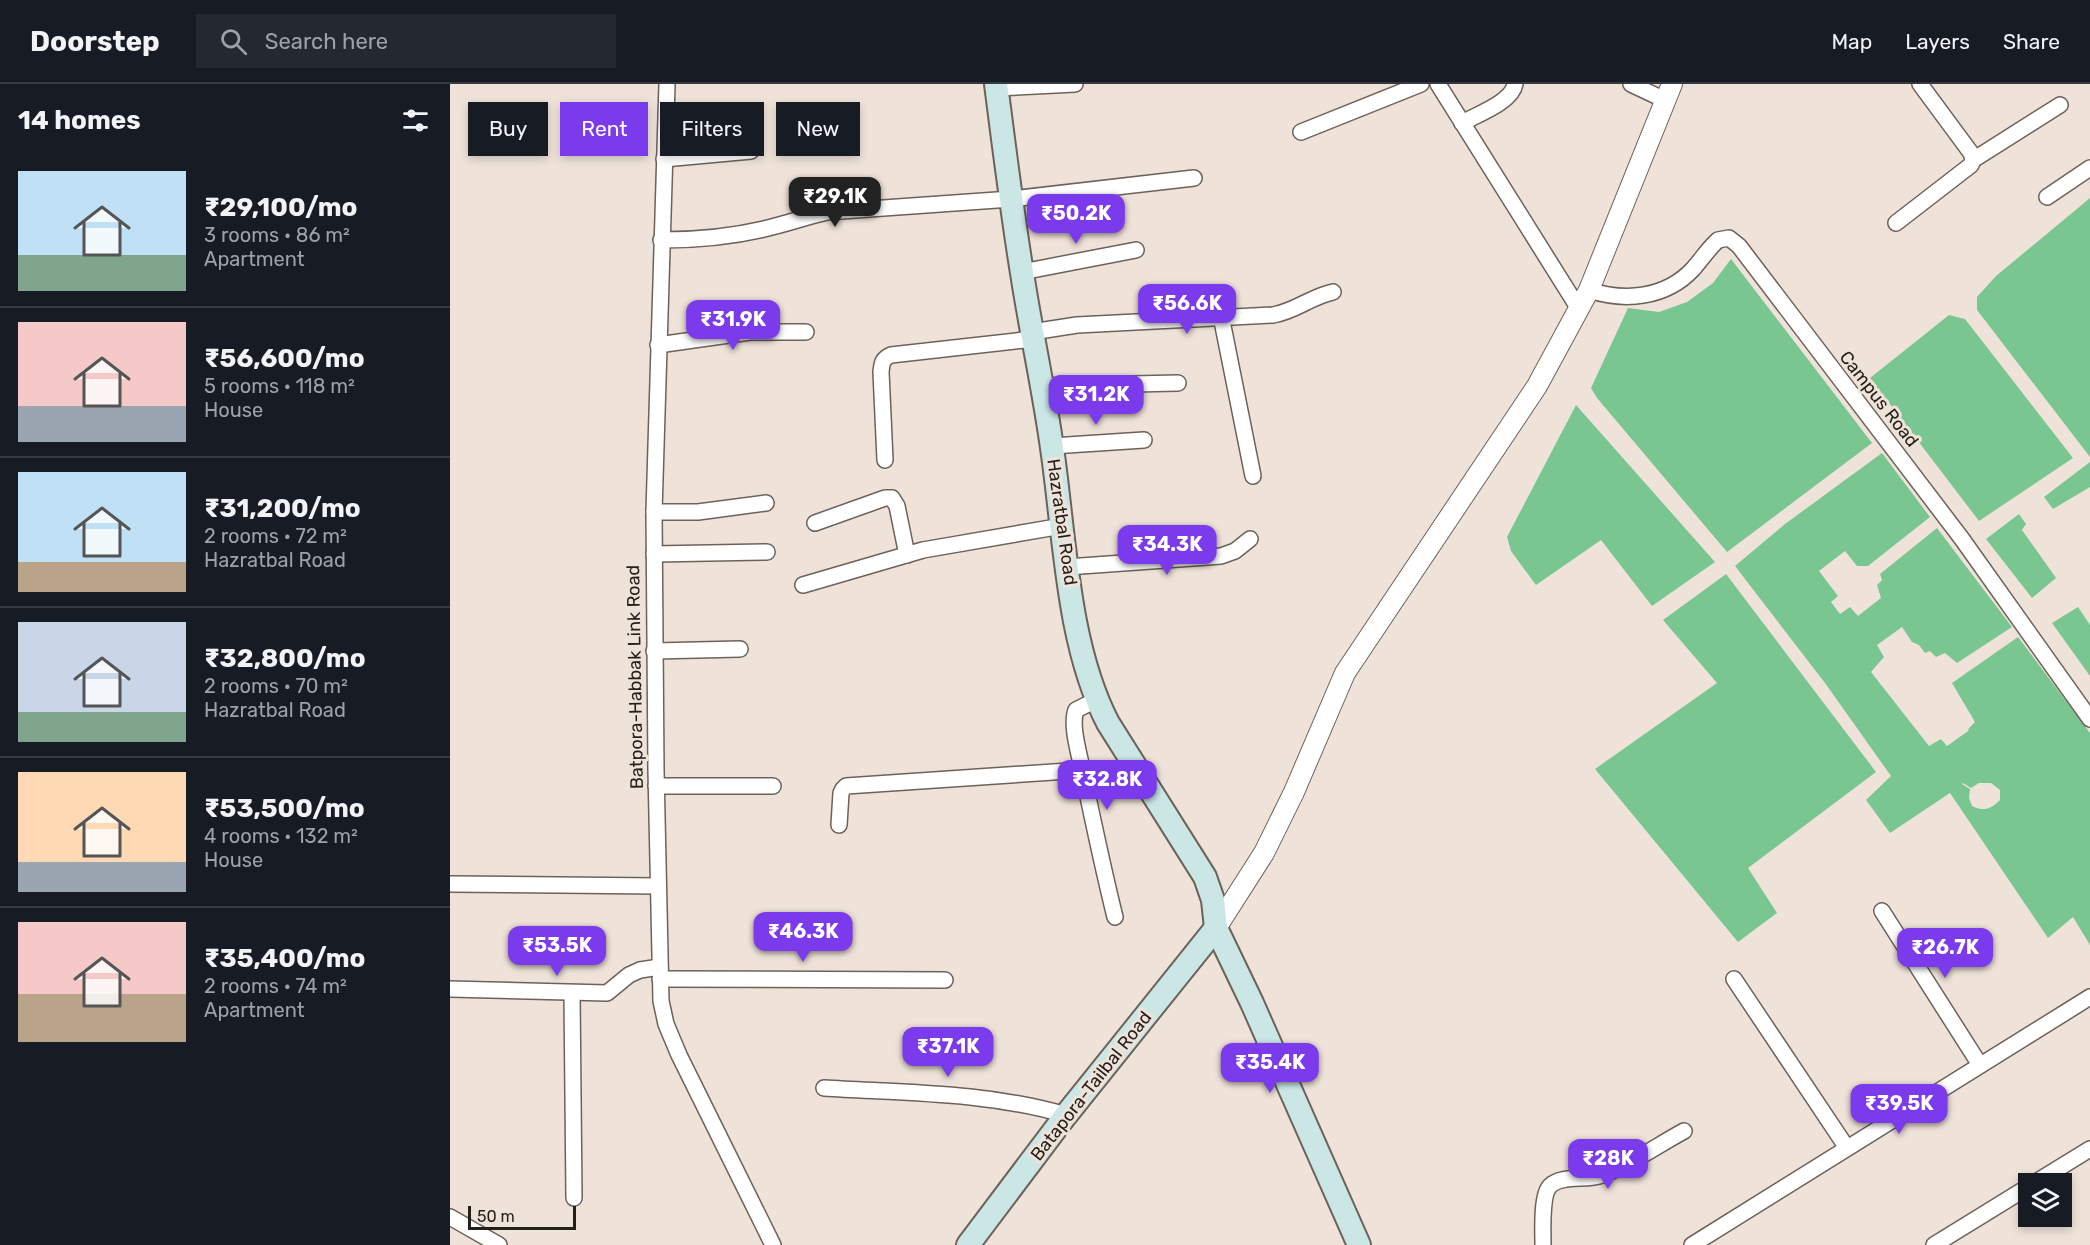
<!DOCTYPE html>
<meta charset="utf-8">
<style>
:root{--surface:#171b24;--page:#242831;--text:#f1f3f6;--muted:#9ea1a6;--line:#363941;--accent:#7c3aed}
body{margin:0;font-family:Rubik,sans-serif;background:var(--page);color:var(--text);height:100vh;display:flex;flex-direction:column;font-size:22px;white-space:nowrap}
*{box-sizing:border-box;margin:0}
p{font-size:20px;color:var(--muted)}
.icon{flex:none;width:33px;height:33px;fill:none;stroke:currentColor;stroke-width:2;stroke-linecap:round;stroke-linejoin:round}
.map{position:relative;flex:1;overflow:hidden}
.drawer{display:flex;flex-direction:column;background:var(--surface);width:450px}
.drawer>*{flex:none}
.top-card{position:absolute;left:18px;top:18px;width:570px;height:54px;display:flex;gap:12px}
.buttons{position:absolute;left:1568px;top:1089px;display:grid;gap:12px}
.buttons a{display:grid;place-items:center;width:54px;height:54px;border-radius:0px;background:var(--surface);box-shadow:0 3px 9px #0003;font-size:30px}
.scale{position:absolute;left:18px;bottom:15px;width:108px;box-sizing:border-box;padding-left:6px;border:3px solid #231f1b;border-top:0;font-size:16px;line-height:21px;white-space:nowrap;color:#231f1b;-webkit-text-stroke:4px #efe3d9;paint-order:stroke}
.price{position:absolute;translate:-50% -51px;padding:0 14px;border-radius:12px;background:var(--accent);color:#fff;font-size:20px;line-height:39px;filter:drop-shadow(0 2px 3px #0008)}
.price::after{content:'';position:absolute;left:50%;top:36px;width:18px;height:14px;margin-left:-9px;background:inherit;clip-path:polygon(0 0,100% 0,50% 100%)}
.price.selected{background:#222;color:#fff}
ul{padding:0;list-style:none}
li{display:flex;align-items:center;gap:18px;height:150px;padding:0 18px}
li+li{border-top:2px solid var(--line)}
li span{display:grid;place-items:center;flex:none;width:168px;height:120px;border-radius:0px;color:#555}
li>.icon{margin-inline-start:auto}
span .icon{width:72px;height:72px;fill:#fffc;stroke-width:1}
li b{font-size:26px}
h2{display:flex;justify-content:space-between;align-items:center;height:72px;padding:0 18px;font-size:26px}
.pill{padding:0 21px;border-radius:0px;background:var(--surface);box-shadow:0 3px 9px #0003;font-size:21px;line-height:54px}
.pill.selected{background:var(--accent);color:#fff}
header{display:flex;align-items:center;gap:36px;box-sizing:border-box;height:84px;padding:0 30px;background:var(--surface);border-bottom:2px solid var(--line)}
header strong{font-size:28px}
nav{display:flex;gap:33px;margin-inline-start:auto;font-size:21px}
.search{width:420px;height:54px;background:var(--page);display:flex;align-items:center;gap:15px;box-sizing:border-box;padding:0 21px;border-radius:0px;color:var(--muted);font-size:22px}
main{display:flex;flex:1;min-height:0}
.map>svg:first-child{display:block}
.green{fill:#7ac691;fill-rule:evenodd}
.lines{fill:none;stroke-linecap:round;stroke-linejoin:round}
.minor-casing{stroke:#6c6259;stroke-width:18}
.tertiary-casing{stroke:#6c6259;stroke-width:22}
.secondary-casing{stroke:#6c6259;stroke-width:26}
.minor{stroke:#fff;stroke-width:15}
.tertiary{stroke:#fff;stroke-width:20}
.secondary{stroke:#cae7e6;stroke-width:22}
.labels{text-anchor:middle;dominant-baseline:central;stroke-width:6;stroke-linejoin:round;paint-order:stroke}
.street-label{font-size:18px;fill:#231f1b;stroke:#efe3d9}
</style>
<header>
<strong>Doorstep</strong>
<div class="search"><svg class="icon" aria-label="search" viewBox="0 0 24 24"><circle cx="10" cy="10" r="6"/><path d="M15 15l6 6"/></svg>Search here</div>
<nav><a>Map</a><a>Layers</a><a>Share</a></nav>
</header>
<main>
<section class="drawer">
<h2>14 homes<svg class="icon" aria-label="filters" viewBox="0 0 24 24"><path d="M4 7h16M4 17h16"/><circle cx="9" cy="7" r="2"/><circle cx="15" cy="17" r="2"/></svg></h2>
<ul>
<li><span style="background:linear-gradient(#bfe0f5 70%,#7fa58c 0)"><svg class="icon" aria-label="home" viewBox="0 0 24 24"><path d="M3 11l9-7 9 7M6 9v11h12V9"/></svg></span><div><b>₹29,100/mo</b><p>3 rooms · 86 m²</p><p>Apartment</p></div></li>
<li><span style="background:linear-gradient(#f6c9c9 70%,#9aa5b1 0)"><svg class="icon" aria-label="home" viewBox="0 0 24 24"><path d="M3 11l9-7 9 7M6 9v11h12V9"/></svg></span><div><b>₹56,600/mo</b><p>5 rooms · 118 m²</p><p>House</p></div></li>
<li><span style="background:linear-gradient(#bfe0f5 75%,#b9a48a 0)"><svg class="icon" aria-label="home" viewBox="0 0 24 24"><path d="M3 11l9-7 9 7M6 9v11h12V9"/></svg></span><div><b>₹31,200/mo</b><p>2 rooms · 72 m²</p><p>Hazratbal Road</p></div></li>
<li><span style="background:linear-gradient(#c9d6e8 75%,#7fa58c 0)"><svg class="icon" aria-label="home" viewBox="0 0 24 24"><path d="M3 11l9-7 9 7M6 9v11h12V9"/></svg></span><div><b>₹32,800/mo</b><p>2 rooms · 70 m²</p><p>Hazratbal Road</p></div></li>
<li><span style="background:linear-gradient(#ffd9b3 75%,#9aa5b1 0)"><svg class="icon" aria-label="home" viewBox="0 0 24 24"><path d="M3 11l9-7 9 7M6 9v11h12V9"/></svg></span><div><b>₹53,500/mo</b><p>4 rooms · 132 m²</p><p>House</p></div></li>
<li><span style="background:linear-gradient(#f6c9c9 60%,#b9a48a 0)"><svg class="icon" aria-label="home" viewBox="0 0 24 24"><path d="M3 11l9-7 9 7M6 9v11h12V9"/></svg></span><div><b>₹35,400/mo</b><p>2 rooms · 74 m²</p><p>Apartment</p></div></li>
</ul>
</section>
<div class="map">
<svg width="1640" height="1161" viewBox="0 0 1640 1161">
<rect width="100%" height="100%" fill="#efe3d9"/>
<g class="green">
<path d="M1640,114V373L1527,226V213L1546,192Z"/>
<path d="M1281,175L1422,359L1277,468L1147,314L1141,304L1178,224L1209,228L1237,218L1263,199Z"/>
<path d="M1499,231L1515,235L1623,374L1529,437L1420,294Z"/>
<path d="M1126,321L1265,478L1202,522L1151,456L1086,501L1061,467L1057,453Z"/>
<path d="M1432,369L1480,433L1418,482H1407L1395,467L1369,487L1388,512L1381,518L1390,530L1400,523L1408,532L1431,514L1427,501L1432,496L1430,490L1487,444L1562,543L1507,579L1495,569L1486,573L1480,567L1475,569L1469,561L1462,558L1452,543L1427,561L1434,573L1421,588L1479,662L1491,655L1497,662L1518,647L1519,644L1525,638L1502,599L1568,553L1640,649V861L1623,833L1598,854L1500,709L1440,749L1416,716L1441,692L1375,599L1285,482L1335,440ZM1513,699L1521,704L1529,699H1541L1550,706V716C1541,725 1534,728 1522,722L1519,714L1520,705L1512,700Z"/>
<path d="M1640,378V403L1603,425L1594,413Z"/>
<path d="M1569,430L1576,440L1572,446L1606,494L1582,514L1536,455Z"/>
<path d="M1276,490L1426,688L1298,784L1327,829L1288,858L1145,685L1267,599L1213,536Z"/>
<path d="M1628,523L1640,541V592L1602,539Z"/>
</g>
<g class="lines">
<defs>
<g id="minor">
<path d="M217,0L204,428L206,686L211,917L216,940L229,971L323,1161"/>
<path d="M988,0L1129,225"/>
<path d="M1181,0L1215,16"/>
<path d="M547,4L625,0"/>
<path d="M1012,39C1028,30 1062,18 1065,0"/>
<path d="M851,48L971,0"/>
<path d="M214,75L301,67"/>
<path d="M1523,76L1610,21"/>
<path d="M1597,113L1640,84"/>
<path d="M1446,139L1521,81L1523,76L1521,69L1470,0"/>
<path d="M211,156C246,156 280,153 314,145C335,140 356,133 377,128L561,115L744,94"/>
<path d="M572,188L686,166"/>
<path d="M1139,206C1175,218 1216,214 1243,185C1252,175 1258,165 1268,156L1279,154L1289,162L1512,455L1640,635"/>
<path d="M771,232L803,392"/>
<path d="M582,248L627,241L823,231C846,227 860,213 883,208"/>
<path d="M208,261L300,248H356"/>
<path d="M592,302L728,299"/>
<path d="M602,362L694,356"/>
<path d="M435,376L431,288C432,279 432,275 441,271L583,255"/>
<path d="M204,428H248L316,419"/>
<path d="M365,439L435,414H442L447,422L457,471"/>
<path d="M204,470L317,468"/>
<path d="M617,483L771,472L785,467L800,455"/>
<path d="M353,501L473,466L612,442"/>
<path d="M204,567L290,565"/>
<path d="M646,616L626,626C620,642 630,672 633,689C643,737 653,785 665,833"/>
<path d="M206,702H323"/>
<path d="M389,741L391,709L393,705L396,702L633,686"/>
<path d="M0,800L208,802"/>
<path d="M1432,827L1530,981"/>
<path d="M210,895L495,896"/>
<path d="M1284,895L1397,1064"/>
<path d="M0,905L157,909L179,891L190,886L210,883"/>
<path d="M122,910L124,1114"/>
<path d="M374,1004C455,1009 537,1008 616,1031"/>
<path d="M1583,1100L1640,1065"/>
<path d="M0,1133L49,1161"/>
<path d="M1093,1161C1093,1148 1091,1111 1100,1102C1111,1091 1134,1096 1149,1092C1177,1083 1208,1061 1234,1047"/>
<path d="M1242,1161L1640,913"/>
<path d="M1484,1161L1578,1103"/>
</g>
<path id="tertiary" d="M766,844L814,769L844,708L895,589L1087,302L1139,206L1222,0"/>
<g id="secondary">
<path d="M546,0C554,63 562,127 572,189C581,248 594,306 602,364C615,453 617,560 658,639L755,793L763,816L766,844L802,919L909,1161"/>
<path d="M518,1161L616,1031L766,844"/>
</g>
</defs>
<use href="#minor" class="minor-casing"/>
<use href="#tertiary" class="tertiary-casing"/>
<use href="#secondary" class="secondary-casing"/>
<use href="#minor" class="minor"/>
<use href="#tertiary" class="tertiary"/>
<use href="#secondary" class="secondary"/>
</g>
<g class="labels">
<g class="street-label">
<text transform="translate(1429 315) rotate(52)">Campus Road</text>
<text transform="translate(612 438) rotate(82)">Hazratbal Road</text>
<text transform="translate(185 593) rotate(-91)">Batpora-Habbak Link Road</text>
<text transform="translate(641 1002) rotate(-52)">Batapora-Tailbal Road</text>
</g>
</g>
</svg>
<div class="buttons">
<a><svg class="icon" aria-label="layers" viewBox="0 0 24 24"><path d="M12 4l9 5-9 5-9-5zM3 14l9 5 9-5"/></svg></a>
</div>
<div class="scale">50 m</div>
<b class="price selected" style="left:385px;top:144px">₹29.1K</b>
<b class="price" style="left:626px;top:161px">₹50.2K</b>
<b class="price" style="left:737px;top:251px">₹56.6K</b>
<b class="price" style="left:283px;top:267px">₹31.9K</b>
<b class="price" style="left:646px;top:342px">₹31.2K</b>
<b class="price" style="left:717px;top:492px">₹34.3K</b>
<b class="price" style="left:657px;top:727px">₹32.8K</b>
<b class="price" style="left:353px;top:879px">₹46.3K</b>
<b class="price" style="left:107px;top:893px">₹53.5K</b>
<b class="price" style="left:1495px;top:895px">₹26.7K</b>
<b class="price" style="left:498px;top:994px">₹37.1K</b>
<b class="price" style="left:820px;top:1010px">₹35.4K</b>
<b class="price" style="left:1449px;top:1051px">₹39.5K</b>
<b class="price" style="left:1158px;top:1106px">₹28K</b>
<div class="top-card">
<a class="pill">Buy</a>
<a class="pill selected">Rent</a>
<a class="pill">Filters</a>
<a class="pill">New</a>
</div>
</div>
</main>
